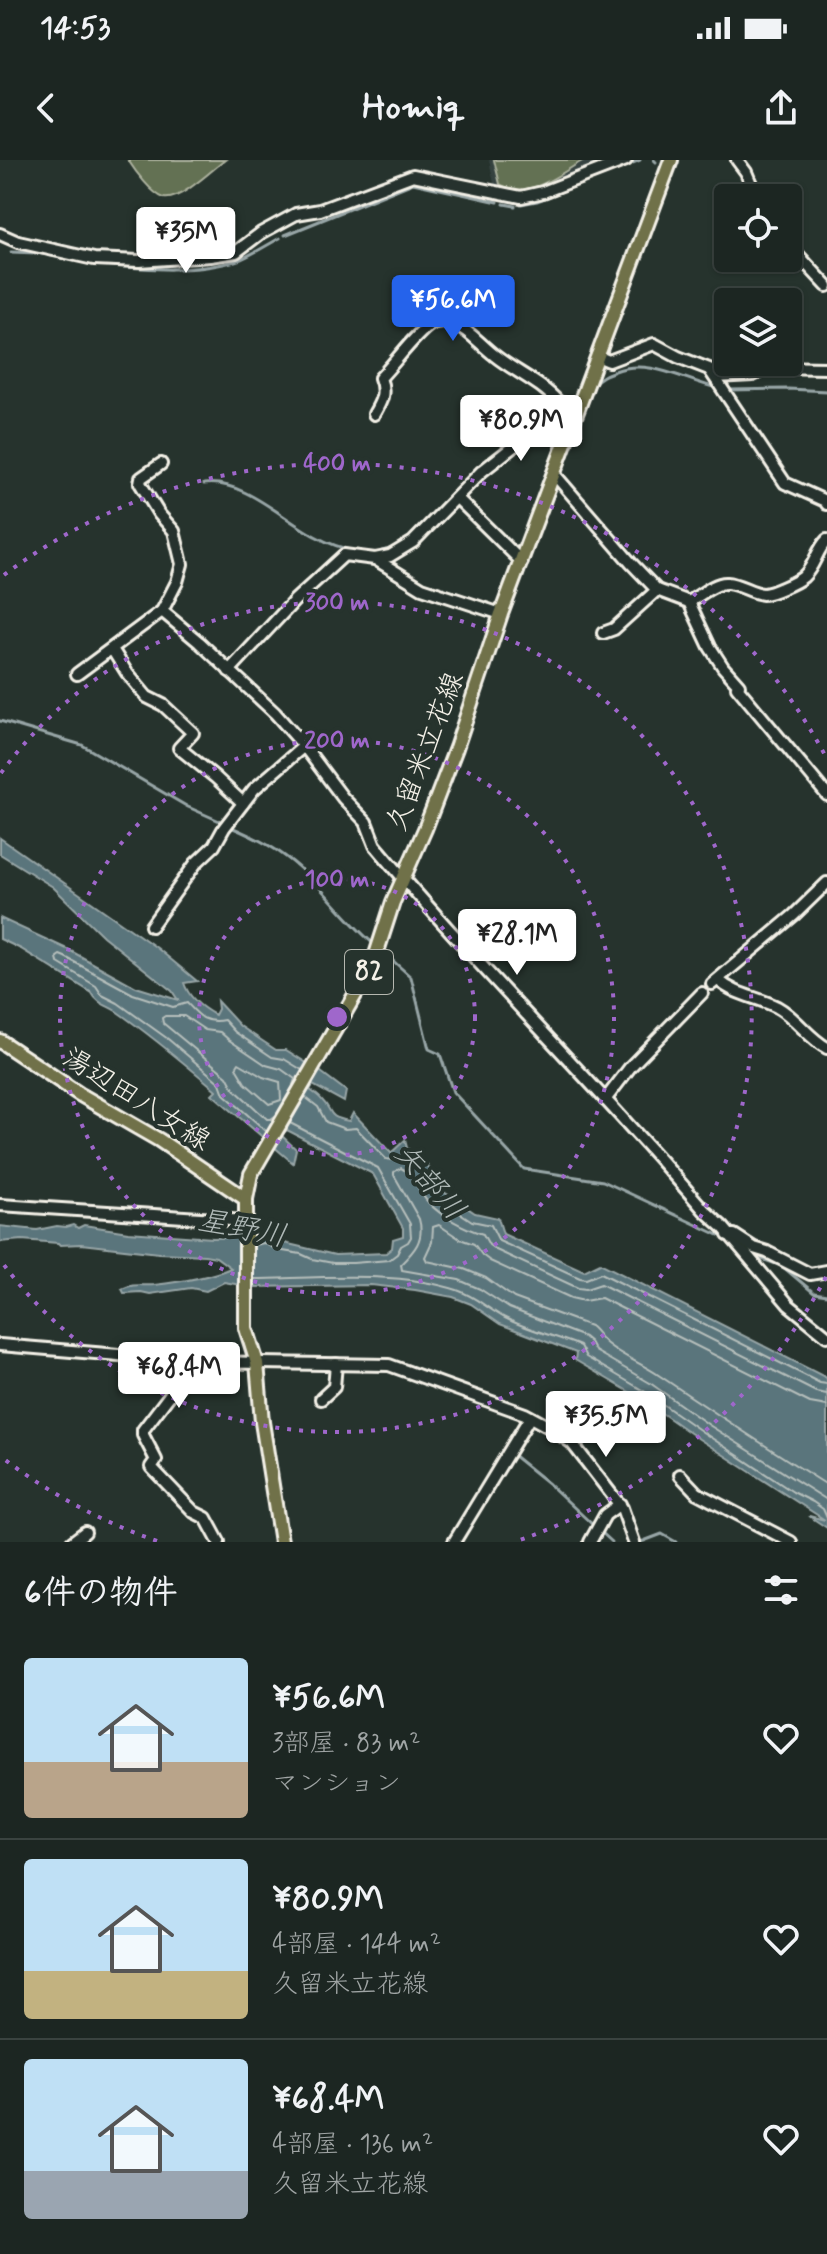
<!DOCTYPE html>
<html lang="ja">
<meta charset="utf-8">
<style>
:root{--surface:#1c2622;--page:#29322f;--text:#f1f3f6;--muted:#a0a5a5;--line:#3a4340;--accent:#2563eb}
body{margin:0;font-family:Mynerve,"Klee One",sans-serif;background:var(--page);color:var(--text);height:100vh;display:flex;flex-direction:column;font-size:30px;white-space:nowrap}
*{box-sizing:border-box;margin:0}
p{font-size:26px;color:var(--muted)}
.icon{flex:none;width:44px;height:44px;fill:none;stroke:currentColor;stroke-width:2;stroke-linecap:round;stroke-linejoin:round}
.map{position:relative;height:1382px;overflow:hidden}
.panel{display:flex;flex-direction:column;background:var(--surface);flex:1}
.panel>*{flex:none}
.controls{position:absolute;left:714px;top:24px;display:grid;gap:16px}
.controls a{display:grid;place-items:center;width:88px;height:88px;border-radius:8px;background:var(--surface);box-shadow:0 2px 6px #0004,0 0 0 2px var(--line);font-size:40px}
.price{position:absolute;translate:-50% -68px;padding:0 18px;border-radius:8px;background:#fff;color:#222;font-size:26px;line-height:52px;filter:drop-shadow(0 2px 4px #0008)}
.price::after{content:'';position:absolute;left:50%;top:48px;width:24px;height:18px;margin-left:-12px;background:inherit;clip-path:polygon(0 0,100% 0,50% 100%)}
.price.selected{background:var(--accent);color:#fff}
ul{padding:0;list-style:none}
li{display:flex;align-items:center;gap:24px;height:200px;padding:0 24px}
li+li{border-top:2px solid var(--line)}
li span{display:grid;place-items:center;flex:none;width:224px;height:160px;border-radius:8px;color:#555}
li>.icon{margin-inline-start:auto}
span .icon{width:96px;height:96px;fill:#fffc;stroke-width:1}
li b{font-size:34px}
h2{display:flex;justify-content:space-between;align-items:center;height:96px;padding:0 24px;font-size:34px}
.status{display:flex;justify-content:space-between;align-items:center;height:56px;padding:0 40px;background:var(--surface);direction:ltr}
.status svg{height:22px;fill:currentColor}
header{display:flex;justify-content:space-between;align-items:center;height:104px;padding:0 24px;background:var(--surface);font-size:36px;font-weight:700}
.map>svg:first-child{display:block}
.built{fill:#344241}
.green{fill:#637153;stroke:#acb19e;stroke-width:2}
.water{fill:#5a747b;stroke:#98a6a7;stroke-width:2}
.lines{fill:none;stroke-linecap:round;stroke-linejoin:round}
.shore{stroke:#b6bfbc;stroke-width:2}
.stream{stroke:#98a6a7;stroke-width:3}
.minor-casing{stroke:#f4f1e8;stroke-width:16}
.major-casing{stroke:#f4f1e8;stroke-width:18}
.minor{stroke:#26332d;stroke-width:10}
.major{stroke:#6f714a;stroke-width:12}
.ring{fill:none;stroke:#9f67cb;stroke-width:4;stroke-dasharray:4 8}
.labels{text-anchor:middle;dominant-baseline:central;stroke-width:8;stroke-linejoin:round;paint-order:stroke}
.shield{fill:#26332d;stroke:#b6b8b0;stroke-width:2}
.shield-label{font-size:26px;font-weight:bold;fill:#f4f1e8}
.street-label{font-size:28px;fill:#f4f1e8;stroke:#26332d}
.water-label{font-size:30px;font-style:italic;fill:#afb9b7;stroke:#26332d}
.centre{fill:#9f67cb;stroke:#26332d;stroke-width:4}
.ring-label{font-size:24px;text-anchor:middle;font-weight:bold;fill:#9f67cb;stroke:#26332d;stroke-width:8;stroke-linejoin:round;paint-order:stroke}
</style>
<div class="status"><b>14:53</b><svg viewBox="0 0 49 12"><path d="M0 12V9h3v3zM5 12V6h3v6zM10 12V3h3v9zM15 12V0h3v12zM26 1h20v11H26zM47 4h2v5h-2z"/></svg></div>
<header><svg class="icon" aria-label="back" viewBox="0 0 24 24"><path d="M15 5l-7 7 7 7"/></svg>Homiq<svg class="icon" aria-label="share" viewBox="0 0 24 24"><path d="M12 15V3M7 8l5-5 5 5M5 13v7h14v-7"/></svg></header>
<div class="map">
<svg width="827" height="1382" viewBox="0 0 827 1382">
<rect width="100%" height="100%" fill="#26332d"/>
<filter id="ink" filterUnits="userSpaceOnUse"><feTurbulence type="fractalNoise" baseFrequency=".0125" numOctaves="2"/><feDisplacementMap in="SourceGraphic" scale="16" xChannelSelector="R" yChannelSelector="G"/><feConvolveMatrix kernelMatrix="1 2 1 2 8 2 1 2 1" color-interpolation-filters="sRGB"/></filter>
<g filter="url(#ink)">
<path class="built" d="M489,0H618L523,35L495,28Z"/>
<g class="green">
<path d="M128,0H225C213,9 179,42 164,38C152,34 135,11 128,0Z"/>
<path d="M494,0H584C559,14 528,41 500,24Z"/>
</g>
<path class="water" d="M0,678L157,788L197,821L184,823C189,838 202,848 215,855L218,849L217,841L240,866L276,890H286L321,912L346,931L344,942L313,925L310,930C314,933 319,936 322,940C335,953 325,956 349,961L353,953L391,993L405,980L407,988L427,1004L441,1030L475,1053L498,1058L503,1074L584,1111L600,1103L827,1218V1368L809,1356L825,1360L699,1279L640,1238L575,1200L576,1193L500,1164L471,1144L453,1137L415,1130L371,1125L252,1127L224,1122L206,1131L191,1128L150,1134L141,1132L124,1133L122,1129C133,1123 142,1126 154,1125C180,1122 207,1118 231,1108L216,1097L205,1095L159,1093L81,1084L60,1085L58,1083L22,1080L0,1082V1066L37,1070L57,1066L66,1067L73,1065L78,1068L84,1065L128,1072L213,1078L253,1077L262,1074L280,1082L335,1095L386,1093L392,1088L393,1079L403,1076V1068L373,1014L287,970L281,975L296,989L293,1003L212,934L216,930C183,902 151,875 116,851C106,845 97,843 92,833L21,789L0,779V758L69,790L136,827L178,840L172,831L103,776L53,727L0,694Z"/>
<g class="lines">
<g class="shore">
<path d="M239,903L263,917L280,922L281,940L269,944L245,923L236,908Z"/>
<path d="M305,937L318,947L326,962L345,969L356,968L386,999L393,1000L401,996L420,1009L436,1037L472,1061L491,1065L499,1081L580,1118L586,1119L601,1113L820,1223L827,1224"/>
<path d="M275,956L271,959H267L234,929L227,916L163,863L162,858L165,856H184L205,870L220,872L229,880L266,905L281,909L295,919L293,925"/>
<path d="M266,971L224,934L220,923L168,879L118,843L102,835L96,826L58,803L57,797L60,795L65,797L133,834L173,847L187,843C199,856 205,864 224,860L235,872L272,897L284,899L302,910"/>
<path d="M254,1085L264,1083L277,1090L301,1094L312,1099L333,1103H353L389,1100L397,1094L401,1086L408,1082L411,1077L410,1064L378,1008L290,963"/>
<path d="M254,1119C317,1118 397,1110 457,1130C475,1136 488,1149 505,1158C528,1170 556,1176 580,1186L586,1197L644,1231L704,1273L793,1332L813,1342L823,1349L827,1358"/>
<path d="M827,1234L816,1232L601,1124L586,1129L578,1128L496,1090L489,1085L483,1074C466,1069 440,1056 428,1042C417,1031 416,1015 401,1008L394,1012V1015L419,1059C425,1080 414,1091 401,1104L402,1110L459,1120L480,1129L509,1148L584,1177L590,1182L595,1191L650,1223L709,1265L827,1340"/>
<path d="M827,1246L810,1243L601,1138L584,1141L571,1138L490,1101L482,1095L474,1084L460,1079L439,1065L433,1067L432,1082L425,1097L427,1101L464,1109L486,1118L514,1138L590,1166C597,1171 600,1179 607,1184C623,1197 643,1204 660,1216C715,1253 771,1290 827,1325"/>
</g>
<g class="stream">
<path d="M654,0L656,2"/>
<path d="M504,44L515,46"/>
<path d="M521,44L537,41L640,0"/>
<path d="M285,75L413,23L498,42"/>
<path d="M11,92L37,93L94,104"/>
<path d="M101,105C145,109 198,114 241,99C255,93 267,85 280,78"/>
<path d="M728,230L788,229L827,231"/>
<path d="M584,247C589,240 590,231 594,224C599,217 607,214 615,211C649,198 683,220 717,228"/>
<path d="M559,259L563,258"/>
<path d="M204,324C244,319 283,360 317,377C329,384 345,389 359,392"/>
<path d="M382,391L394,388"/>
<path d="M0,561L82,585L188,647L224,663"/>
<path d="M231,667C250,675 269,684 286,697C320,722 343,758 375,785"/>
<path d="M381,790L411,817L429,889L440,894L453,932L524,1009L603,1021L727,1079"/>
<path d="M753,1096L782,1106L814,1133L827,1135"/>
<path d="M513,1295L549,1324L594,1366"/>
<path d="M600,1371L612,1382"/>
<path d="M641,1382L662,1374L676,1382"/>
</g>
<defs>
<g id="minor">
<path d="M737,0L746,12L757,38"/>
<path d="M0,74L18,82L94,99L139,101L210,96L236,92L261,73L296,54L320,50L413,15L521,37L543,32L626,0"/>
<path d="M788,84L827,126"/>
<path d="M597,196L609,201L654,184L678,197L709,209L785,323L825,341L827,344"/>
<path d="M715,217L753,215L770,207L827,208"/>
<path d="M374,254C381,242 386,233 380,218C393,205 417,172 431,164C438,160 448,161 455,164C470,171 481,185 494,195C515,212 541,222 559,243"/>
<path d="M555,315L631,403L657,430L689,442L710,487L723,507L739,525L737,527L827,635"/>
<path d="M457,338L522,402"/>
<path d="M375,399L390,396L413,382L481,312L556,253L559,243L579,246"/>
<path d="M689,442C699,436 715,422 727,423C740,424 751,433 763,434C771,434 797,422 803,417C815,406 816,391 827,380"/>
<path d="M162,451L199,482L275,553L304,586L343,638L366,662L375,685C481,811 597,925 704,1050L723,1067L789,1145L827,1176"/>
<path d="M603,473L614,469L657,430"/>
<path d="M112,489L127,513L147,537L163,545L193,573L179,588L215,617L243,643"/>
<path d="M229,511L295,440L344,395L375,399L422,428L501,454"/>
<path d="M77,514L162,451L177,422L182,404L174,371L159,354L140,323L141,318L161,304"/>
<path d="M151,766L196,703L214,686L224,668L254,629L304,586"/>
<path d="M718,820C735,835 757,837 777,847C797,858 808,878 827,888"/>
<path d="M712,824L794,755L827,723"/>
<path d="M605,940L631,906L702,833"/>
<path d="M0,1045L246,1061"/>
<path d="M728,1075H734L754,1088L767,1092L810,1114L827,1111"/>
<path d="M0,1185L202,1202L389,1205L525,1254L549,1267L572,1283L622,1348L634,1382"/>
<path d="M202,1202L172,1232L143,1270V1275L156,1300L151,1307L194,1352L206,1358L219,1382"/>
<path d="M321,1239L334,1227L336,1204"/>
<path d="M680,1315L697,1333L791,1382"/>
<path d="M72,1382L85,1372"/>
<path d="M454,1382L530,1257"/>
<path d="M590,1382L605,1355L620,1344"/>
</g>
<g id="major">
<path d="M0,881L79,934L159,980L246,1039"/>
<path d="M281,1382L262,1262L257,1203L246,1168V1039L251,1014L373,804L393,742L425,669L456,588L501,454L671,0"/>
</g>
</defs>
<use href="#minor" class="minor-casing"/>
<use href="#major" class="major-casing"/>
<use href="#minor" class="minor"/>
<use href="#major" class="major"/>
</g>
</g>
<g class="ring">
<circle cx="337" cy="857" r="138"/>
<circle cx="337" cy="857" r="277"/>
<path d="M1 613A415 415 0 1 1 1 1101"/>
<path d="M826 1117A554 554 0 0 1 517 1381M157 1381A554 554 0 0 1 4 1299M4 415A554 554 0 0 1 826 597"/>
</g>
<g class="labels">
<rect class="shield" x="345" y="790" width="48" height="44" rx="6"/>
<g class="shield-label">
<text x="369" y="812">82</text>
</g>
<g class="street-label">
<text transform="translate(426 592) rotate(-69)">久留米立花線</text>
<text transform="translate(136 940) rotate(32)">湯辺田八女線</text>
</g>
<g class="water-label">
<text transform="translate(429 1022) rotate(49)">矢部川</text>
<text transform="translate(242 1069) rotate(11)">星野川</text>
</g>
</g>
<circle cx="337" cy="857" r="12" class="centre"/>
<g class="ring-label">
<text x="337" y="311">400 m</text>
<text x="337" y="450">300 m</text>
<text x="337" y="588">200 m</text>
<text x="337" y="727">100 m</text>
</g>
</svg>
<div class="controls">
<a><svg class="icon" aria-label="locate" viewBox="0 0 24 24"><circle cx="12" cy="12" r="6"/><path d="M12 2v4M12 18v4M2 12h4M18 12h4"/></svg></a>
<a><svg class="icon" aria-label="layers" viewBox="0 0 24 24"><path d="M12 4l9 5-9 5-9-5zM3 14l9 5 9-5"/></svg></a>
</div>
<b class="price" style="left:186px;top:115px">¥35M</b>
<b class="price selected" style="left:453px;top:183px">¥56.6M</b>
<b class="price" style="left:521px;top:303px">¥80.9M</b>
<b class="price" style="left:517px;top:817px">¥28.1M</b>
<b class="price" style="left:179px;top:1250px">¥68.4M</b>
<b class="price" style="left:606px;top:1299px">¥35.5M</b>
</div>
<section class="panel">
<h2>6件の物件<svg class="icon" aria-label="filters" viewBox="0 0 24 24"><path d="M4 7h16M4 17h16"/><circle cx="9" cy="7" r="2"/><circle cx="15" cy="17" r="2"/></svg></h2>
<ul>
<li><span style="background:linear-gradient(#bfe0f5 65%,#b9a48a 0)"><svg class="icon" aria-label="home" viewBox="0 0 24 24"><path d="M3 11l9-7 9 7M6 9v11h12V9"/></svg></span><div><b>¥56.6M</b><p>3部屋 · 83 m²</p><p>マンション</p></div><svg class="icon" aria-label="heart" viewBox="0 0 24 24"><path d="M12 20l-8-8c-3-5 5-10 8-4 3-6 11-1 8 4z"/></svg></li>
<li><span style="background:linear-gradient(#bfe0f5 70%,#c2b280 0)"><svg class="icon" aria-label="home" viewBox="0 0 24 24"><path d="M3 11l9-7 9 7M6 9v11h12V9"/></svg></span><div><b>¥80.9M</b><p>4部屋 · 144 m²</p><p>久留米立花線</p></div><svg class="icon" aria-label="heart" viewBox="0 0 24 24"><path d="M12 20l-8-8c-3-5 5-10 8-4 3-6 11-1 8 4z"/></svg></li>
<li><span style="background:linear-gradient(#bfe0f5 70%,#9aa5b1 0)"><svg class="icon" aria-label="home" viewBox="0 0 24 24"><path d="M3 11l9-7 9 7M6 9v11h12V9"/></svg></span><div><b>¥68.4M</b><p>4部屋 · 136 m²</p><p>久留米立花線</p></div><svg class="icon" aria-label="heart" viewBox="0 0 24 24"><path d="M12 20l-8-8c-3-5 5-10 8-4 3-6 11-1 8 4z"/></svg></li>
</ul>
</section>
